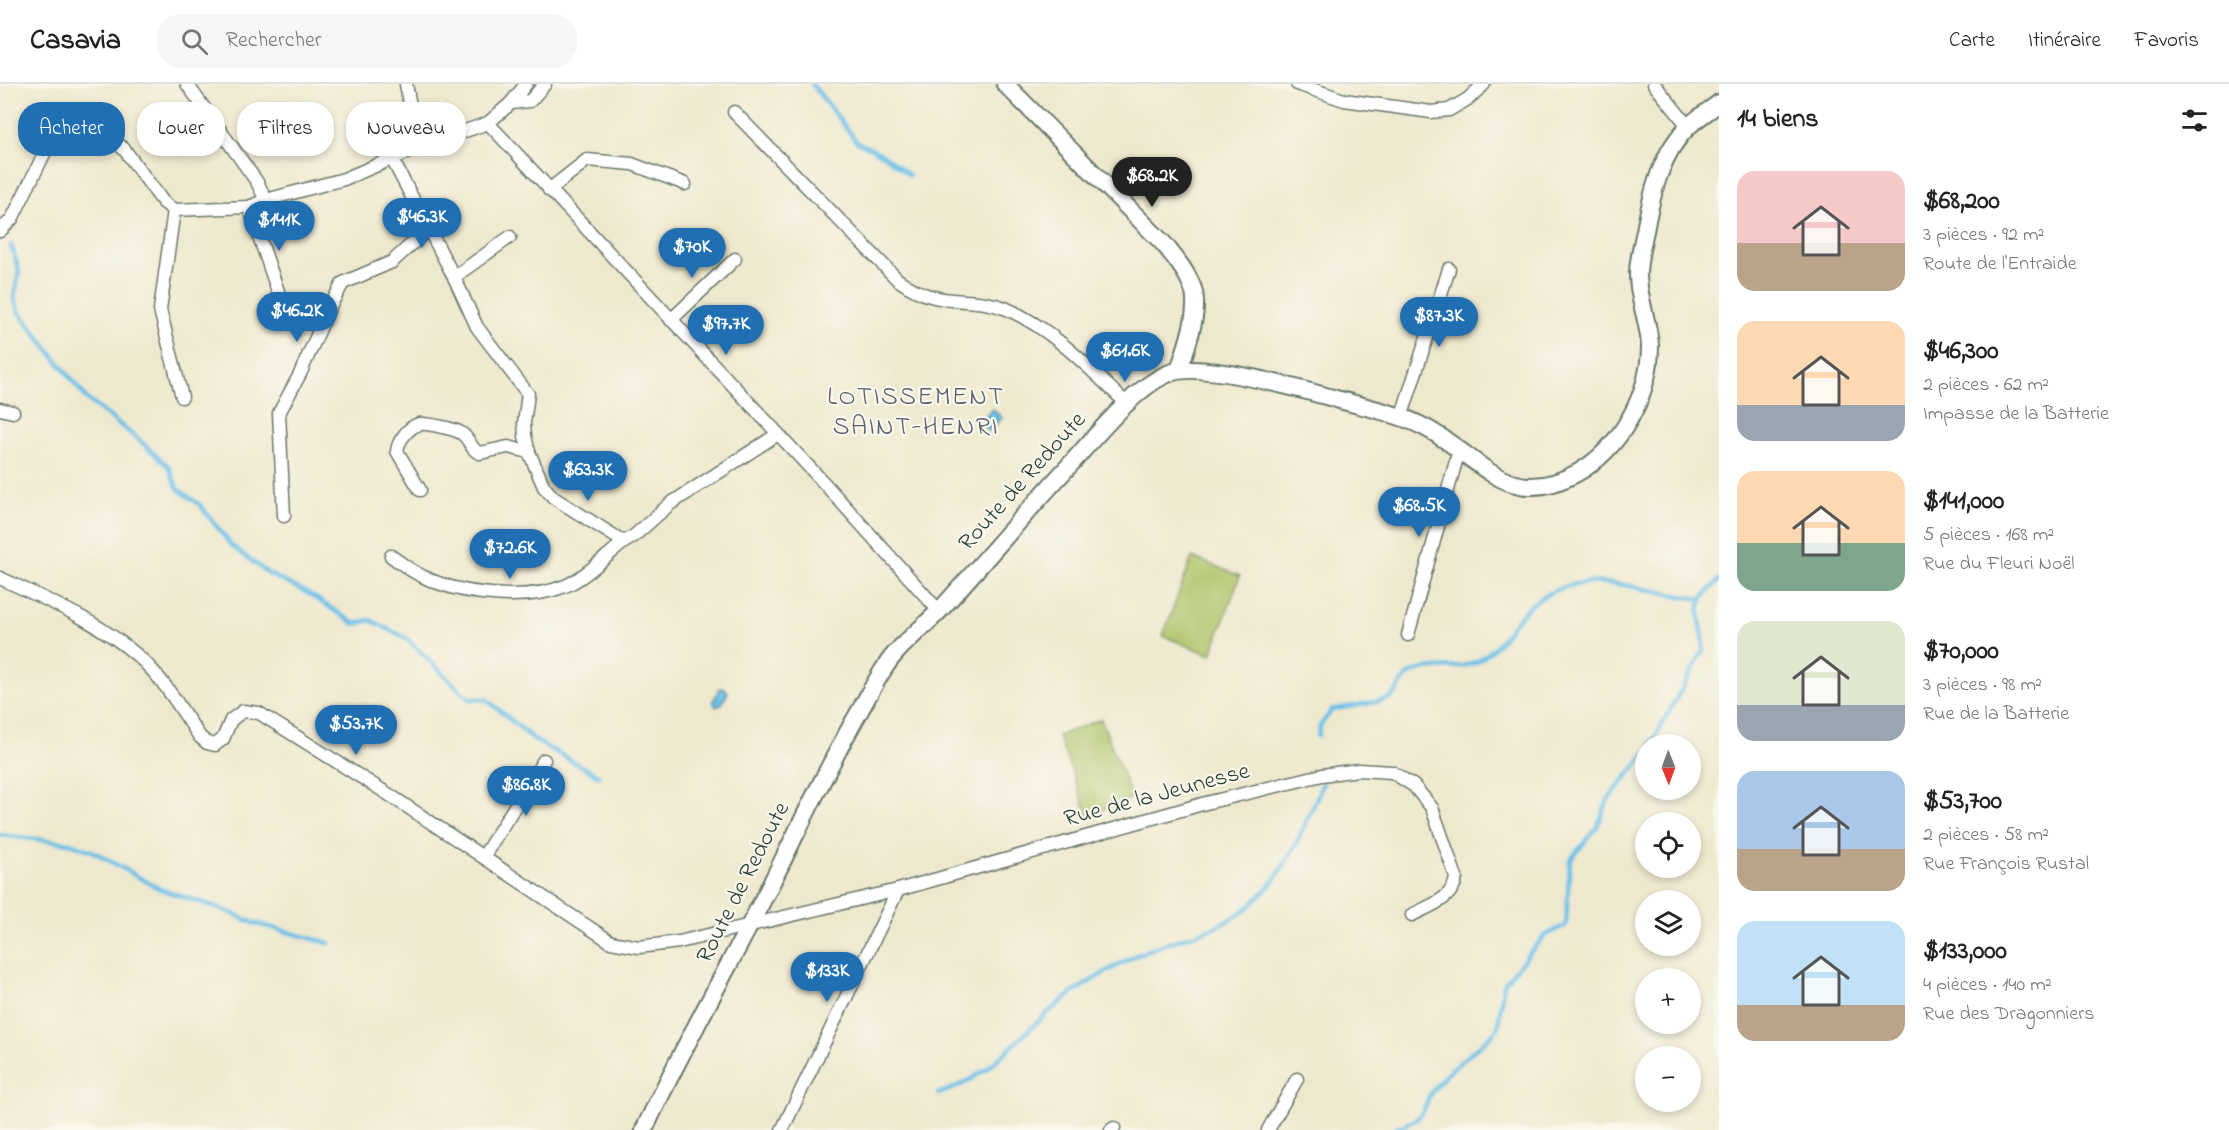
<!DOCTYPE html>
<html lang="fr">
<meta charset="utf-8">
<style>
:root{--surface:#fff;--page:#f6f6f6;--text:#222;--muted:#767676;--line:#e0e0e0;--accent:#1f6fb2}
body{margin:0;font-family:"Indie Flower",sans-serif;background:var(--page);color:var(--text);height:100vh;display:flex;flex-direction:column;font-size:22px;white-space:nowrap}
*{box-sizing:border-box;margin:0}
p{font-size:20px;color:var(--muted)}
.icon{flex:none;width:33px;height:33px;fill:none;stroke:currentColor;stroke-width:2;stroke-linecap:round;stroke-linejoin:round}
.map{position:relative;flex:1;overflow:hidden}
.details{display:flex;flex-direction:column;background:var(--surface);width:510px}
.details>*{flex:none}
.hud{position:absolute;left:18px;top:18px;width:570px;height:54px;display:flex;gap:12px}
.needle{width:39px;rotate:179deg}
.controls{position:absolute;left:1635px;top:650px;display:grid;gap:12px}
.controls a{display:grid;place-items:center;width:66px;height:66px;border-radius:50%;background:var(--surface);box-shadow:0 3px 9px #0003;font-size:30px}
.price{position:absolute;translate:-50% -51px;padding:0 14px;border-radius:21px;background:var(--accent);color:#fff;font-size:20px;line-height:39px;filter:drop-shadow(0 2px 3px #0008)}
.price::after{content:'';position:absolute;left:50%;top:36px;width:18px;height:14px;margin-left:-9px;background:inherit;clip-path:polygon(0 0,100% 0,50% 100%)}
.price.on{background:#222;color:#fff}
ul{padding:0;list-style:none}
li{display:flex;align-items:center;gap:18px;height:150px;padding:0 18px}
li span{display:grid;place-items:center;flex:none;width:168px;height:120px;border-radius:18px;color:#555}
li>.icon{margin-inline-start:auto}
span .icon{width:72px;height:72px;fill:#fffc;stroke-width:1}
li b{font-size:26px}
h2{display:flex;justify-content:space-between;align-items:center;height:72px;padding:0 18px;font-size:26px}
.pill{padding:0 21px;border-radius:24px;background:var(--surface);box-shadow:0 3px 9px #0003;font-size:21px;line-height:54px}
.pill.on{background:var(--accent);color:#fff}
header{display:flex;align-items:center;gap:36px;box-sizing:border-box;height:84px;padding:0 30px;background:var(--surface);border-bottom:2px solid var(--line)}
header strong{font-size:28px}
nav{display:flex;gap:33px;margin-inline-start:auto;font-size:21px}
.search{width:420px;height:54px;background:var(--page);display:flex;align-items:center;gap:15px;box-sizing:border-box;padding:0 21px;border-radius:24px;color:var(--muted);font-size:22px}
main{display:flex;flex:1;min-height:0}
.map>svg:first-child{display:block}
.green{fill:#acc368;stroke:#66804e;stroke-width:1.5}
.water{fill:#6bbfe7;stroke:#457e8e;stroke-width:1.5}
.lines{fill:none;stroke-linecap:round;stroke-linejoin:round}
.stream{stroke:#6bbfe7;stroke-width:4.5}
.street-casing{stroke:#67796a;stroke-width:15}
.secondary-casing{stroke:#67796a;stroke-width:20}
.street{stroke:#fff;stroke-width:12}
.secondary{stroke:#fff;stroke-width:16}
.labels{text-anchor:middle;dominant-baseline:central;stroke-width:4.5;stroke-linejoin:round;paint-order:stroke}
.street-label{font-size:24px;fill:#1f3d34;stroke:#fbf7ec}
.neighbourhood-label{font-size:26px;letter-spacing:1.5px;fill:#58616f;stroke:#fbf7ec}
</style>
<header>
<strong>Casavia</strong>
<div class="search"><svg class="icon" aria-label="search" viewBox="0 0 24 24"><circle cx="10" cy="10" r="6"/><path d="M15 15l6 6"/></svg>Rechercher</div>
<nav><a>Carte</a><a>Itinéraire</a><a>Favoris</a></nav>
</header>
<main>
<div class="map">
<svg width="1719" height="1046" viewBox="0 0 1719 1046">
<rect width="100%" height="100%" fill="#fbf7ec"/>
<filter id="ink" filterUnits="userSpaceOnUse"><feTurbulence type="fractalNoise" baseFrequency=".0167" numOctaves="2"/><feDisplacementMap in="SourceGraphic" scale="12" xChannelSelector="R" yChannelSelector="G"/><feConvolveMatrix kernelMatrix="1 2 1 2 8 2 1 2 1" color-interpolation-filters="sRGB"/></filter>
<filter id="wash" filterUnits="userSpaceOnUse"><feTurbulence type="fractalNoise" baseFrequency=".008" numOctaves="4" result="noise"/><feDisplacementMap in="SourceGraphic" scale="24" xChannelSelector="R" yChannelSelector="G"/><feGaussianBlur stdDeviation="1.35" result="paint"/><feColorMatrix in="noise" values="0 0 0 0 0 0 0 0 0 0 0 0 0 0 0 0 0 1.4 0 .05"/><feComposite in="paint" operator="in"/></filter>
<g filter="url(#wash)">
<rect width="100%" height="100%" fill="#eee8ce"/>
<g class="green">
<path d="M1192,473L1240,492L1211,571L1163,552Z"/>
<path d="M1101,635L1132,714L1088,731L1058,652Z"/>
</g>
<g class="water">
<path d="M993,325L1002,334L989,347L980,338Z"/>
<path d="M720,604L726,605L728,609L721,621L716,623L713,617Z"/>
</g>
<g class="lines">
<g class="stream">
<path d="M812,0L857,58L882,70L909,91"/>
<path d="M11,161L19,187L14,214L19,228L88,316L138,355L168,382L178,405L200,421L232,462L269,490L311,511L355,540L370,536L406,554L469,615H486L536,657L599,692"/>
<path d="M1318,652L1320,642L1332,626C1342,623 1385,618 1390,614C1400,607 1401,593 1414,588C1436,580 1461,588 1481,575C1502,561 1512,537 1531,521C1574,486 1617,500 1666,509C1678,512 1690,513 1702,515"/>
<path d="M1651,660L1703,567C1707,550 1693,531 1703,514C1707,508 1714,502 1719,496"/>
<path d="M0,751L70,759L92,767L160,805L224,826L254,839L329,859"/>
<path d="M938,1010C986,995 1008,964 1044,932C1070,908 1104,888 1135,872C1175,852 1222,850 1255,817C1290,783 1304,743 1323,699"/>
<path d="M1394,1046C1401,1041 1409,1040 1415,1036C1428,1026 1426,1014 1434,1005C1451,981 1479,966 1498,944L1503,903L1506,897L1544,852L1566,841L1570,776L1597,743L1608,716L1646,669"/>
</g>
</g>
</g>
<g filter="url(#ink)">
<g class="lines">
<defs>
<g id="street">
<path d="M187,0L257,98L266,116"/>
<path d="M406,0L412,32L425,61"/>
<path d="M1297,0L1344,16L1431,28L1449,26L1468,15L1484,0"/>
<path d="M1654,0L1688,42"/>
<path d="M511,19L530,17L545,0"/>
<path d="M734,28L897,195C908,203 920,210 934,213C958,219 984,215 1007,225C1054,246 1090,285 1127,320"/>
<path d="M488,39L824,399L939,527"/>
<path d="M392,75L454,193L477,243L528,310L524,339L525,352L529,368L544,403L554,414L624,458L634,452L670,420L778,350"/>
<path d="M549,106L587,76L632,80L685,100"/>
<path d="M249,123L283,222"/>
<path d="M174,126L160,226L182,313"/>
<path d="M0,147L12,135L50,58L60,49L101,47L124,65L163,118L174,126L249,123L266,116L344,95L425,61L488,39L511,19L526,0"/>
<path d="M454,193L510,153"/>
<path d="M671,236L735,175"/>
<path d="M0,325L13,328"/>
<path d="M1401,334L1449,185"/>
<path d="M420,406L397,367C398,357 409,342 420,340C427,339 455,345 461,349C470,354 470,366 480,369L508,363L529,368"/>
<path d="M284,432L279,329L300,290L330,222L343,199L392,178L428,145"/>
<path d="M391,472C401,479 411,487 422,492C459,511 526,518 565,502C582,496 609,470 624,458"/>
<path d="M0,494C49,517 98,537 139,573C164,595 181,626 200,653L207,659L215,661L223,655L231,636L243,627L259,629L388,710L611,858L639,863L679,858L898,806L1206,719L1322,691L1358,686L1392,688L1414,702L1432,724L1456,793C1454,815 1429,822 1412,831"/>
<path d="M1408,551L1459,366"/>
<path d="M483,773L544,676"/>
<path d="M782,1046L898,806"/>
<path d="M1111,1046L1114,1044"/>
<path d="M1268,1046L1297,995"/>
</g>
<g id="secondary">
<path d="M1005,0L1164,160C1175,174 1189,190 1194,208C1199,231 1186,264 1179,286"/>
<path d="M644,1046C683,962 730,881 772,798C800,742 827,684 858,630C867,614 875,598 885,583C899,561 923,544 941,525C984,478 1024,430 1067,384C1092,357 1138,298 1173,288C1206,278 1304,306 1340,316C1369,324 1400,330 1426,344C1482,374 1507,427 1577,389C1620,365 1650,311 1650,262C1649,238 1638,215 1638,191C1638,176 1642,161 1645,147C1652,109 1661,68 1690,41C1699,33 1710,26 1719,19"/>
</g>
</defs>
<use href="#street" class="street-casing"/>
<use href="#secondary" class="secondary-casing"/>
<use href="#street" class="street"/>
<use href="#secondary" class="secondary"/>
</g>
</g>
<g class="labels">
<g class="street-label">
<text transform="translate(1023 398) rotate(-48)">Route de Redoute</text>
<text transform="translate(1157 712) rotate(-15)">Rue de la Jeunesse</text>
<text transform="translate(744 799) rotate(-63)">Route de Redoute</text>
</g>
<g class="neighbourhood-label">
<text x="916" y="314">LOTISSEMENT<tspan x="916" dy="30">SAINT-HENRI</tspan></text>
</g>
</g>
</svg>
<div class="controls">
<a><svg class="needle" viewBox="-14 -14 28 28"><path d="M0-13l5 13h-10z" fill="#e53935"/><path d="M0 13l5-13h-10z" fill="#767676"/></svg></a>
<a><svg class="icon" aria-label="locate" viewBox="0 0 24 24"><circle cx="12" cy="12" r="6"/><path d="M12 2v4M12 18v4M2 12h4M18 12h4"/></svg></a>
<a><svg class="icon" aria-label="layers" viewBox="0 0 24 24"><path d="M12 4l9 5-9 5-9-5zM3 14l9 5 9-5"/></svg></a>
<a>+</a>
<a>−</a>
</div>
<b class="price on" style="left:1152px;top:124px">$68.2K</b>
<b class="price" style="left:422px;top:165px">$46.3K</b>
<b class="price" style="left:279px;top:168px">$141K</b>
<b class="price" style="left:692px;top:195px">$70K</b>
<b class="price" style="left:297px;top:259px">$46.2K</b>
<b class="price" style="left:1439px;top:264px">$87.3K</b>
<b class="price" style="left:726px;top:272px">$97.7K</b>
<b class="price" style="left:1125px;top:299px">$61.6K</b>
<b class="price" style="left:588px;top:418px">$63.3K</b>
<b class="price" style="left:1419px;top:454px">$68.5K</b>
<b class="price" style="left:510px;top:496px">$72.6K</b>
<b class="price" style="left:356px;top:672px">$53.7K</b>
<b class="price" style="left:526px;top:733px">$86.8K</b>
<b class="price" style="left:827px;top:919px">$133K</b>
<div class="hud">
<a class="pill on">Acheter</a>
<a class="pill">Louer</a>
<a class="pill">Filtres</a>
<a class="pill">Nouveau</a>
</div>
</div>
<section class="details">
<h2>14 biens<svg class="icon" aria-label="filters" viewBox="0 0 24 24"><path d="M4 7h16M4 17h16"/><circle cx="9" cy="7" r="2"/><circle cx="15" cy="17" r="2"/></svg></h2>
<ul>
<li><span style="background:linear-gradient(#f6c9c9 60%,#b9a48a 0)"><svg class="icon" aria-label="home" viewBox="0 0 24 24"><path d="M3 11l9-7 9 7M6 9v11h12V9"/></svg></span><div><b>$68,200</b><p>3 pièces · 92 m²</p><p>Route de l'Entraide</p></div></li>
<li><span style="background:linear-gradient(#ffd9b3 70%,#9aa5b1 0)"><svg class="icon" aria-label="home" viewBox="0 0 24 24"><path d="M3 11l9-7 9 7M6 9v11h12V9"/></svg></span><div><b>$46,300</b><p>2 pièces · 62 m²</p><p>Impasse de la Batterie</p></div></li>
<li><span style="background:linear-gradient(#ffd9b3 60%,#7fa58c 0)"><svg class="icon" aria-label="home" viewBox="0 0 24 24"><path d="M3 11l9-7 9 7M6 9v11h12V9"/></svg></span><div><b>$141,000</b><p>5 pièces · 168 m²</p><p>Rue du Fleuri Noël</p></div></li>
<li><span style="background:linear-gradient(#dfe7d0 70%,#9aa5b1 0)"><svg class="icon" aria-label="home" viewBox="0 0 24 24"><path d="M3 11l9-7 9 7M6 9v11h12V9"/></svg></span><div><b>$70,000</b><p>3 pièces · 98 m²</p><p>Rue de la Batterie</p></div></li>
<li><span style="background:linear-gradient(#a9c7e8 65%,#b9a48a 0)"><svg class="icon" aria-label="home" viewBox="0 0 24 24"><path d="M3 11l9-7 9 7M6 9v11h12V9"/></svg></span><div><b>$53,700</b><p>2 pièces · 58 m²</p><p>Rue François Rustal</p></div></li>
<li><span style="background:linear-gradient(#bfe0f5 70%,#b9a48a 0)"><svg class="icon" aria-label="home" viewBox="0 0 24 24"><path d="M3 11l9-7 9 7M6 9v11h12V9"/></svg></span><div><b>$133,000</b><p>4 pièces · 140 m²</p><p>Rue des Dragonniers</p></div></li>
</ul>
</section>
</main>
